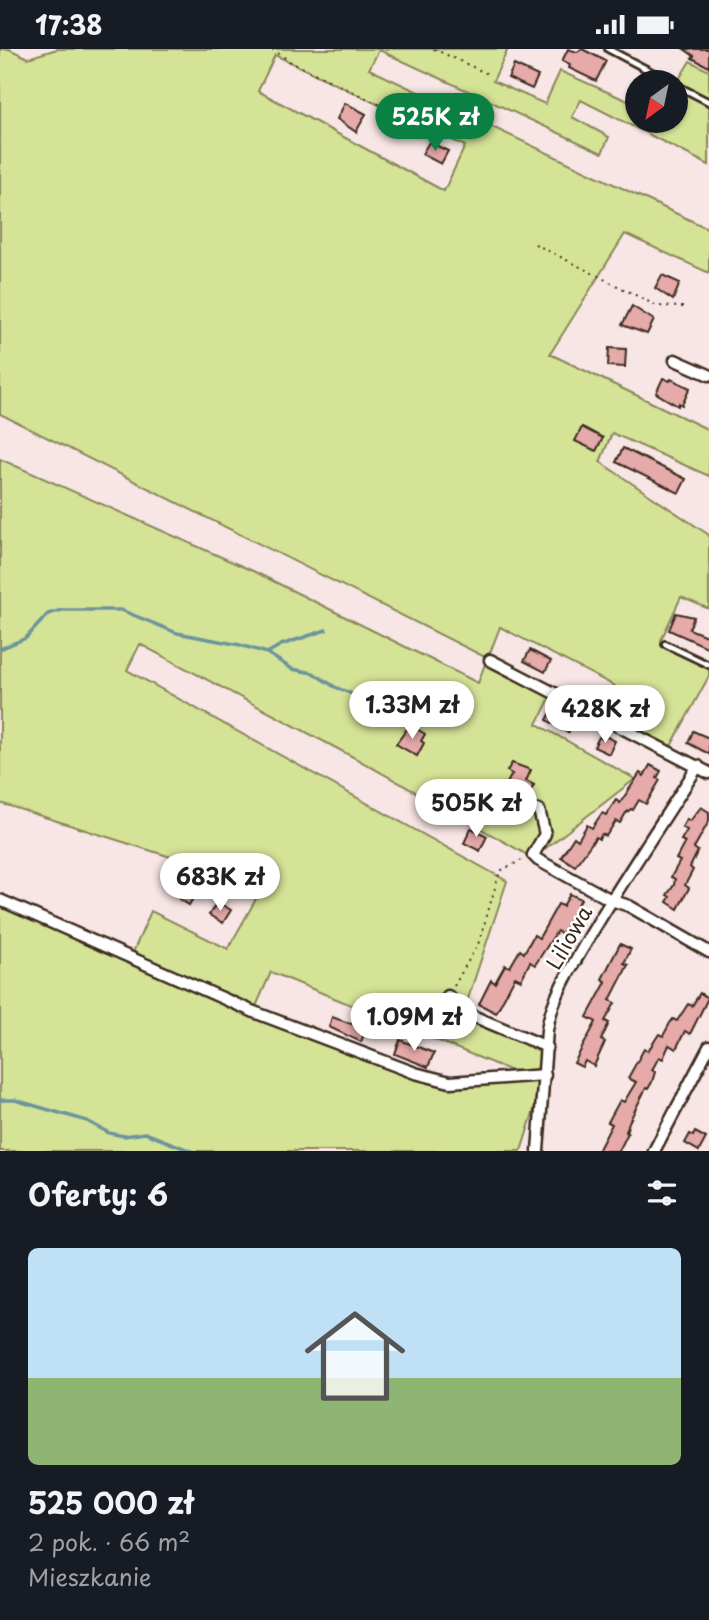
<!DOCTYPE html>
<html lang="pl">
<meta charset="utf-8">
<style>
:root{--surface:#171b24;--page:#242831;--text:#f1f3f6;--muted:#9ea1a6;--accent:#0b8043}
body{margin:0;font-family:"Playpen Sans",sans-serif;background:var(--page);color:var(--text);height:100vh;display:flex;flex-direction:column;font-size:26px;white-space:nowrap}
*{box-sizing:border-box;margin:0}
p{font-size:23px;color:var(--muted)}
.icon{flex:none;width:38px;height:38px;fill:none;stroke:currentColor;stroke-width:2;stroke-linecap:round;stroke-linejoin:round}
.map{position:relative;height:1102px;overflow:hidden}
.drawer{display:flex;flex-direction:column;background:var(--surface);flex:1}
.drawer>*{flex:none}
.needle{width:46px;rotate:213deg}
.tools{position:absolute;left:625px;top:21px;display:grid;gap:14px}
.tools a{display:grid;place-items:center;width:63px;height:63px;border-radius:50%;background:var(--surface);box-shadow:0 2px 5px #0004;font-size:35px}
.price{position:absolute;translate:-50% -60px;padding:0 16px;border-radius:24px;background:#fff;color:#222;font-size:23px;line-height:46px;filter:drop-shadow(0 2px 4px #0008)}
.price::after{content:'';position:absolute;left:50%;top:42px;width:21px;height:16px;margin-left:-10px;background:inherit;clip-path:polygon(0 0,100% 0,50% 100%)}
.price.selected{background:var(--accent);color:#fff}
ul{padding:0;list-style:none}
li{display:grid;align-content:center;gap:14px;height:371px;padding:0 28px}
li span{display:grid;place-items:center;height:217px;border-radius:10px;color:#555}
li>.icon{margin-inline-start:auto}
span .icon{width:126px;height:126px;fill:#fffc;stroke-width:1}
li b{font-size:30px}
h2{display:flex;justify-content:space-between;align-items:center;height:84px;padding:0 28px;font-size:30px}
.status{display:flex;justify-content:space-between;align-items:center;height:49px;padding:0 35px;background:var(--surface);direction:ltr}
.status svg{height:19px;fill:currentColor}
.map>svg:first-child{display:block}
.green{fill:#d5e397;stroke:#88865a;stroke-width:2;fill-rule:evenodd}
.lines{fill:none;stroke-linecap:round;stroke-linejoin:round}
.stream{stroke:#6d949c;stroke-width:3.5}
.building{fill:#e5aaa9;stroke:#3b2a1e;stroke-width:2}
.service-casing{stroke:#3b2a1e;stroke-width:10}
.minor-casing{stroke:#3b2a1e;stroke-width:15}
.path{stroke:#3b2a1e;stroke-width:2;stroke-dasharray:2 5;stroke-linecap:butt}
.service{stroke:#fff;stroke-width:4.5}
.minor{stroke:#fff;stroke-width:10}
.labels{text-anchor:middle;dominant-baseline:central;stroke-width:5;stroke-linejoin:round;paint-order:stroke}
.street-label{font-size:21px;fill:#3b2a1e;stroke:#fff}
</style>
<div class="status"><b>17:38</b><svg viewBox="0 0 49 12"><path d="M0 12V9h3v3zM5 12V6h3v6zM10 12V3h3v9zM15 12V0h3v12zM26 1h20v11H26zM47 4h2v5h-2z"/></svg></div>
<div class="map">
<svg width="709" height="1102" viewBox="0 0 709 1102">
<rect width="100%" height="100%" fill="#f7e6e5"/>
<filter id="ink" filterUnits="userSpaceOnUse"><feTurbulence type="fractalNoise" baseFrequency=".0143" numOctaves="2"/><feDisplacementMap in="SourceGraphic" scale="14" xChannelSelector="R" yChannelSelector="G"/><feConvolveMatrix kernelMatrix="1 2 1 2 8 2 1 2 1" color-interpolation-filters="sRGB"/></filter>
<g filter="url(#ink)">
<path class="green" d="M0,0H9L28,9L57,0H508L493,32L545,55L560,22L637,56V72H676V35L690,12L709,22V116L581,51L572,68L609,88L602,104L379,1L369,20L709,180V224L625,185L550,305L709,381V427L612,384L600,413L709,486V560L681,548L661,591L709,619V627L669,701L602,670L615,637L500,578L488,609L552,645L537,675L635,730L533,809L353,708L140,595L127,621L507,832L465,959L547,992L545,1026L521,1102H0V851L131,908L151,862L228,900L256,850L177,810L0,754V410L255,523L478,634L487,609L0,365ZM275,6L465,97L444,142L258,42ZM271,923L509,1021L540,1025L443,1032L254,962Z"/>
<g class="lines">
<g class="stream">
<path d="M0,600L26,589L48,565L62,561H121L177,584L240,596L267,604L292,620L313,624L335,638L357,647"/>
<path d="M267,604L281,596L326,581"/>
<path d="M0,1051H15L87,1072L109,1084L124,1087L145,1084L191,1102"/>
</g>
</g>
<g class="building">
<path d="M568,0L577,3L582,0L606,12L596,32L569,19L570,16L562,12Z"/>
<path d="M684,0H709V18L692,9L694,7Z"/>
<path d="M514,16L538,27L532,40L508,29Z"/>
<path d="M345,54L366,65L356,83L337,70Z"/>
<path d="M429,93L448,102L441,115L422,105Z"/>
<path d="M662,226L680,234L673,251L655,239Z"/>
<path d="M632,257L654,271L647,285L622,276Z"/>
<path d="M609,299L626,300L625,318L608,317Z"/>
<path d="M663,329L670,332L671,330L690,339L682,356L679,354L678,357L656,344Z"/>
<path d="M582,378L603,389L596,402L575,392Z"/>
<path d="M623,399L686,430L679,444L616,413Z"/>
<path d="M676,564L694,568L689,580L709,588V599L669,581Z"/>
<path d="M530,601L551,612L545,623L524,612Z"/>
<path d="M554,658L570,667L578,665L568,684L547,671Z"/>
<path d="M410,676L425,685L421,692L424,694L417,707L396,695Z"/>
<path d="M693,682L709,689V705L688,694Z"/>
<path d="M605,687L615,692L609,705L594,698L599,688L603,690Z"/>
<path d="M512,714L531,721L526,732L534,736L529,745L507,734L512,725L507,722Z"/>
<path d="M650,716L661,722L657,729L660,731L646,755L639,751L633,761L631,760L626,764L620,774L616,772L606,787L602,785L599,790L596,788L575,817L561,808L574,788L578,791L587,776L592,779L602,764L606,766L616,751L620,754L640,724L644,727Z"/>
<path d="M701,758L709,763V772L694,799L698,802L690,818L693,821L685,836L689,839L678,860L667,853L670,848L667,846L674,836L675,830L671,828L680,812L676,810L685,793L681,791L687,781L682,778L687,770L690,772Z"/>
<path d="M471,779L487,787L480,802L464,794Z"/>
<path d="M177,833L196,844L189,856L170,844Z"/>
<path d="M570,845L581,850L562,885L557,882L535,916L530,913L521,931L515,928L496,964L479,955L491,931L495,934L505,916L510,918L520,901L524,904L534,886L539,889L558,855L563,857Z"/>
<path d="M217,853L231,861L223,874L209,866Z"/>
<path d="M620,895L631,900L624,914L628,916L610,951L615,954L605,972L609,974L601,991L605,993L594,1017L585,1012L582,1018L574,1014L596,973L587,968L606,933L602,930Z"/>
<path d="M700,944L708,949L690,985L685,982L676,1000L669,996L663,1010L659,1008L652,1021L655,1023L652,1033L648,1040L646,1039L629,1073L626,1083L628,1084L619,1102H598L612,1075L608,1073L620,1051L624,1053L636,1033L628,1029L644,1000L648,1002L659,985L663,987L670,974L673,970L677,972L688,955L692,957Z"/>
<path d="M332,968L366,980L361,993L329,978Z"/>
<path d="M400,991L434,1004L428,1018L395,1005Z"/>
<path d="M695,1083L706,1089L699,1102L685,1094L690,1085L693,1087Z"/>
</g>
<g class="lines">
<defs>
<g id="service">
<path d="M608,0L671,33"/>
<path d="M676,36L709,53"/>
<path d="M665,595L709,616"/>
</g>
<g id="minor">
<path d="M675,311L709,326"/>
<path d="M490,611L709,724"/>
<path d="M539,761L545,785L533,806L538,811L611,851L629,857L709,903"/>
<path d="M0,851L254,963L415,1024L450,1033L545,1026"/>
<path d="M448,947L463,963L547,998"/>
<path d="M538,1102L547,981C552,946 574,915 591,885C625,828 662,773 698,717"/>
<path d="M654,1102L709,998"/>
</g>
</defs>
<use href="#service" class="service-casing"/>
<use href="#minor" class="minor-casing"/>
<g class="path">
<path d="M272,0L291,13L449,89"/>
<path d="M434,0L490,26"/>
<path d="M535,195L657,257L683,258"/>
<path d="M454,937L479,893L500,822L524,810"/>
</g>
<use href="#service" class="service"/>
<use href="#minor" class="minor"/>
</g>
</g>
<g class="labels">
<g class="street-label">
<text transform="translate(568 888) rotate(-60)">Liliowa</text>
</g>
</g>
</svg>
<div class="tools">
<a><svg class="needle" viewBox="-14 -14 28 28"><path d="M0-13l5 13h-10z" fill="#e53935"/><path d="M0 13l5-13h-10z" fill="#9ea1a6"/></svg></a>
</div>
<b class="price selected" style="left:435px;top:104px">525K zł</b>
<b class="price" style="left:412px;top:692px">1.33M zł</b>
<b class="price" style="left:605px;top:696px">428K zł</b>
<b class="price" style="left:476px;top:790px">505K zł</b>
<b class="price" style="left:220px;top:864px">683K zł</b>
<b class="price" style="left:414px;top:1004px">1.09M zł</b>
</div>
<section class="drawer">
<h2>Oferty: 6<svg class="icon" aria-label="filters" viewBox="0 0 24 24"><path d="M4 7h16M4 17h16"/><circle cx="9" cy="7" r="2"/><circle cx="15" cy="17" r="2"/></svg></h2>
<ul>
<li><span style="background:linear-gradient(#bfe0f5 60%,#8fb573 0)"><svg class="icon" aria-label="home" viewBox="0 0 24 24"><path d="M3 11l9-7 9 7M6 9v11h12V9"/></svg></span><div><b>525 000 zł</b><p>2 pok. · 66 m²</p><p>Mieszkanie</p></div></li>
</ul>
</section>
